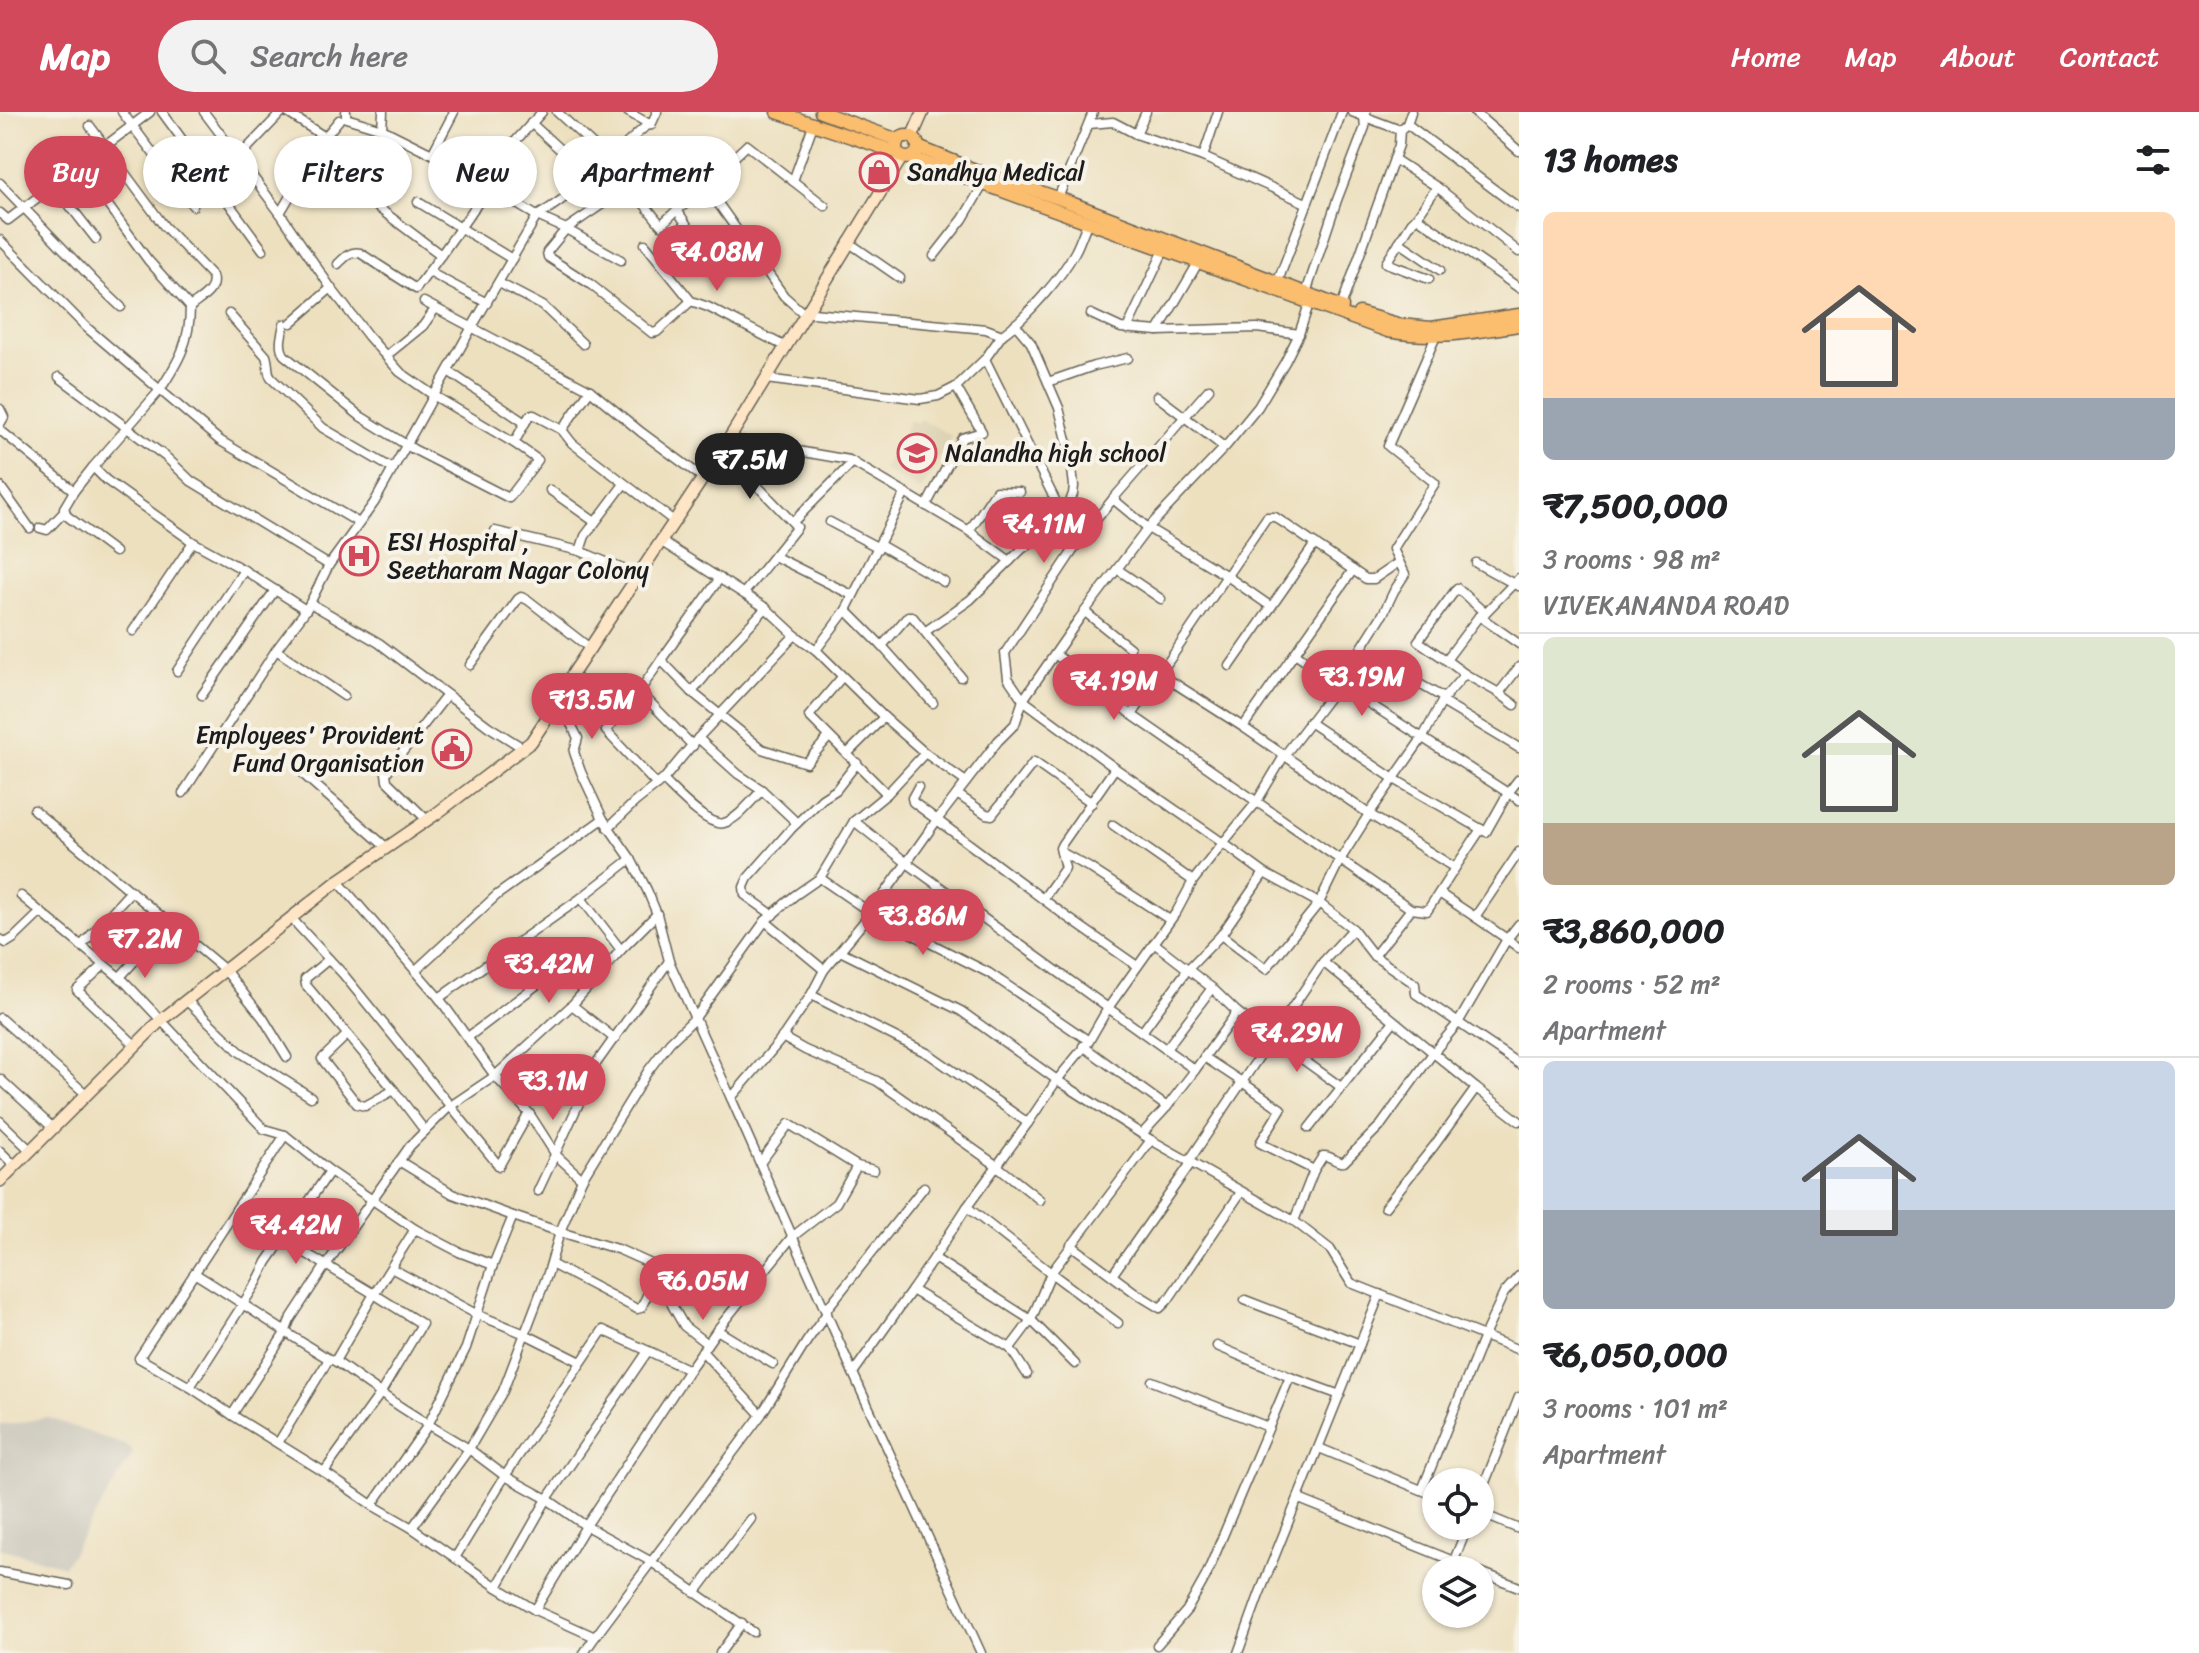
<!DOCTYPE html>
<meta charset="utf-8">
<style>
:root{--surface:#fff;--page:#f2f2f2;--text:#202124;--muted:#757577;--line:#e0e0e0;--accent:#d1495b}
body{margin:0;font-family:Sriracha,sans-serif;background:var(--page);color:var(--text);height:100vh;display:flex;flex-direction:column;font-size:30px;white-space:nowrap}
*{box-sizing:border-box;margin:0}
p{font-size:26px;color:var(--muted)}
.icon{flex:none;width:44px;height:44px;fill:none;stroke:currentColor;stroke-width:2;stroke-linecap:round;stroke-linejoin:round}
.map{position:relative;flex:1;overflow:hidden}
.panel{display:flex;flex-direction:column;background:var(--surface);width:680px}
.panel>*{flex:none}
.top-card{position:absolute;left:24px;top:24px;width:760px;height:72px;display:flex;gap:16px}
.tools{position:absolute;left:1422px;top:1356px;display:grid;gap:16px}
.tools a{display:grid;place-items:center;width:72px;height:72px;border-radius:50%;background:var(--surface);box-shadow:0 2px 6px #0004;font-size:40px}
.price{position:absolute;translate:-50% -68px;padding:0 18px;border-radius:28px;background:var(--accent);color:#fff;font-size:26px;line-height:52px;filter:drop-shadow(0 2px 4px #0008)}
.price::after{content:'';position:absolute;left:50%;top:48px;width:24px;height:18px;margin-left:-12px;background:inherit;clip-path:polygon(0 0,100% 0,50% 100%)}
.price.selected{background:#222;color:#fff}
ul{padding:0;list-style:none}
li{display:grid;align-content:center;gap:16px;height:424px;padding:0 24px}
li+li{border-top:2px solid var(--line)}
li span{display:grid;place-items:center;height:248px;border-radius:12px;color:#555}
li>.icon{margin-inline-start:auto}
span .icon{width:144px;height:144px;fill:#fffc;stroke-width:1}
li b{font-size:34px}
h2{display:flex;justify-content:space-between;align-items:center;height:96px;padding:0 24px;font-size:34px}
.tag{padding:0 28px;border-radius:36px;background:var(--surface);box-shadow:0 2px 6px #0004;font-size:28px;line-height:72px}
.tag.selected{background:var(--accent);color:#fff}
header{display:flex;align-items:center;gap:48px;box-sizing:border-box;height:112px;padding:0 40px;background:var(--accent);color:#fff}
header strong{font-size:38px}
nav{display:flex;gap:44px;margin-inline-start:auto;font-size:28px}
.search{width:560px;height:72px;background:var(--page);display:flex;align-items:center;gap:20px;box-sizing:border-box;padding:0 28px;border-radius:44px;color:var(--muted);font-size:30px}
main{display:flex;flex:1;min-height:0}
.map>svg:first-child{display:block}
.built{fill:#ddd2b4}
.industrial{fill:#c7c4b8}
.lines{fill:none;stroke-linecap:round;stroke-linejoin:round}
.street-casing{stroke:#656155;stroke-width:11}
.secondary-casing{stroke:#656155;stroke-width:14}
.primary-casing{stroke:#656155;stroke-width:15}
.street{stroke:#fff;stroke-width:8}
.secondary{stroke:#fde5c5;stroke-width:11}
.primary{stroke:#fbbd6e;stroke-width:12}
.labels{text-anchor:middle;dominant-baseline:central;stroke-width:8;stroke-linejoin:round;paint-order:stroke}
.poi-label{font-size:24px;fill:#1c1c1c;stroke:#f7f3e8;text-anchor:start}
</style>
<header>
<strong>Map</strong>
<div class="search"><svg class="icon" aria-label="search" viewBox="0 0 24 24"><circle cx="10" cy="10" r="6"/><path d="M15 15l6 6"/></svg>Search here</div>
<nav><a>Home</a><a>Map</a><a>About</a><a>Contact</a></nav>
</header>
<main>
<div class="map">
<svg width="1519" height="1541" viewBox="0 0 1519 1541">
<rect width="100%" height="100%" fill="#f7f3e8"/>
<filter id="ink" filterUnits="userSpaceOnUse"><feTurbulence type="fractalNoise" baseFrequency=".0125" numOctaves="2"/><feDisplacementMap in="SourceGraphic" scale="16" xChannelSelector="R" yChannelSelector="G"/><feConvolveMatrix kernelMatrix="1 2 1 2 8 2 1 2 1" color-interpolation-filters="sRGB"/></filter>
<filter id="wash" filterUnits="userSpaceOnUse"><feTurbulence type="fractalNoise" baseFrequency=".006" numOctaves="4" result="noise"/><feDisplacementMap in="SourceGraphic" scale="32" xChannelSelector="R" yChannelSelector="G"/><feGaussianBlur stdDeviation="1.8" result="paint"/><feColorMatrix in="noise" values="0 0 0 0 0 0 0 0 0 0 0 0 0 0 0 0 0 1.4 0 .05"/><feComposite in="paint" operator="in"/></filter>
<g filter="url(#wash)">
<rect width="100%" height="100%" fill="#ede0bf"/>
<path class="built" d="M920,307L952,324L921,379L883,358L910,308L918,312Z"/>
<path class="industrial" d="M46,1305L130,1335L133,1341L64,1454L0,1436V1313L15,1312Z"/>
</g>
<g filter="url(#ink)">
<g class="lines">
<defs>
<g id="street">
<path d="M122,0L193,94"/>
<path d="M162,0L263,138"/>
<path d="M204,0L280,101L331,176L368,224L400,260L433,283L514,331L525,311"/>
<path d="M286,0L325,25"/>
<path d="M346,0V6L382,17L432,42L537,104L566,117L621,148"/>
<path d="M557,0L608,47L661,113L677,98L707,77"/>
<path d="M628,0L651,13L657,0"/>
<path d="M1352,0L1400,18"/>
<path d="M1474,0L1519,39"/>
<path d="M531,11L590,65"/>
<path d="M1089,12L1113,10L1136,22L1203,45L1306,91"/>
<path d="M1407,12L1519,96"/>
<path d="M813,13L793,69L825,94"/>
<path d="M90,14L164,114L212,164C217,179 200,187 190,195"/>
<path d="M382,17L383,0"/>
<path d="M1136,22L1146,0"/>
<path d="M432,42L454,0"/>
<path d="M1203,45L1218,0"/>
<path d="M238,46L282,0"/>
<path d="M1394,47L1437,75L1519,140"/>
<path d="M34,48L96,127"/>
<path d="M480,68L542,0"/>
<path d="M793,69L747,33L705,73L784,184L802,200L986,217L1002,223C1026,206 1061,166 1075,140C1080,131 1083,120 1088,110"/>
<path d="M0,71L99,174L121,195"/>
<path d="M629,74L566,117L547,140L548,145L590,172L652,221L657,220L691,189"/>
<path d="M1437,75L1417,105L1519,176"/>
<path d="M352,76L441,143L490,74"/>
<path d="M1058,86L1093,0"/>
<path d="M418,90L512,147"/>
<path d="M677,98L694,124"/>
<path d="M0,101L8,108L150,0"/>
<path d="M280,101L325,25L339,8"/>
<path d="M1417,105L1412,110L1386,151L1429,167"/>
<path d="M0,128L86,215L160,278C179,249 190,230 190,195L148,148L69,40"/>
<path d="M848,130L900,166"/>
<path d="M1399,130L1440,158"/>
<path d="M645,132L691,189L708,195L786,235"/>
<path d="M934,144L963,107L983,73"/>
<path d="M1198,151L1158,219L1257,216L1299,222"/>
<path d="M338,152C345,145 350,139 360,141L416,177L441,143"/>
<path d="M429,160L487,191"/>
<path d="M1278,169L1342,0"/>
<path d="M499,171L543,194L583,232"/>
<path d="M1305,184L1337,88L1365,15L1364,5L1366,0"/>
<path d="M424,190L590,278L641,320L702,365"/>
<path d="M1341,195L1399,33L1400,18L1407,12L1411,0"/>
<path d="M229,202L266,244C269,252 267,260 271,266L323,316L393,357L374,391L329,453L310,491L379,531L488,614L523,636"/>
<path d="M1091,202L1121,216L1158,219"/>
<path d="M291,211L331,176"/>
<path d="M284,212C282,223 278,233 284,243L360,304L413,337L509,386L538,348L514,331"/>
<path d="M1127,217L1164,138"/>
<path d="M1002,223L985,247L1064,406L1074,420L1082,425"/>
<path d="M386,244L423,214L435,197"/>
<path d="M448,259L525,311L530,303H534L562,318L572,331L675,410"/>
<path d="M59,265L166,345L191,369L329,453"/>
<path d="M766,267L920,287L938,284L956,275"/>
<path d="M1048,270L1094,254L1128,246"/>
<path d="M1157,284L1224,335"/>
<path d="M0,297L4,305L0,312"/>
<path d="M0,318L74,379L93,355"/>
<path d="M562,318L590,278"/>
<path d="M729,327L849,348L969,419L996,379L1020,380"/>
<path d="M722,337L797,415L744,481"/>
<path d="M393,357L472,215L537,104C578,80 611,45 646,14L651,13"/>
<path d="M0,374L30,416"/>
<path d="M550,378L595,410"/>
<path d="M74,379L64,396L67,404L115,440"/>
<path d="M1113,387L1209,277"/>
<path d="M926,394L962,326L982,320L956,275L985,247"/>
<path d="M793,410L853,350"/>
<path d="M830,410L879,436"/>
<path d="M40,416L47,418L64,400"/>
<path d="M495,419L580,439L639,464"/>
<path d="M969,419L1010,449"/>
<path d="M662,430L766,496L795,523L816,538L884,605L925,641L966,670"/>
<path d="M880,433L944,470"/>
<path d="M580,439L585,424L624,372"/>
<path d="M774,444L852,483"/>
<path d="M1476,451L1518,474"/>
<path d="M1117,457L1161,487"/>
<path d="M1353,458L1243,615L1369,702L1455,756L1439,781L1475,805L1519,740"/>
<path d="M720,466L661,548L692,580L762,637L806,651L829,625"/>
<path d="M1519,466L1485,501L1479,504L1446,548L1465,562L1444,586L1423,625L1369,702L1340,748L1319,791L1353,817L1374,844L1415,872L1416,882L1519,952"/>
<path d="M310,491L306,498L244,458L193,430L106,368L93,355L160,278L219,328L359,411"/>
<path d="M1270,494L1227,464L1148,416L1113,387L1082,425L1005,541L1008,566L1023,588L1115,656L1223,731L1256,691L1284,644L1339,572L1508,681L1519,667"/>
<path d="M846,498L882,534L908,504H912L961,565"/>
<path d="M1085,500L1130,536"/>
<path d="M1479,504L1519,532"/>
<path d="M133,519L193,430"/>
<path d="M926,519L970,488L1022,437L1064,406L1073,382L1074,374L1070,340L1059,296L1031,231L1015,212"/>
<path d="M882,534L933,591"/>
<path d="M276,538L344,584"/>
<path d="M816,538L846,498L905,381"/>
<path d="M1361,539L1444,586"/>
<path d="M1295,541L1339,572L1383,502L1394,479L1405,462L1393,437L1435,371L1388,334L1436,224"/>
<path d="M1055,542L1132,603L1411,797L1427,799L1439,781"/>
<path d="M1446,548L1418,529L1457,476L1485,501"/>
<path d="M470,553L518,487L521,485L528,488L591,537"/>
<path d="M1230,554L1315,432"/>
<path d="M177,559L244,458"/>
<path d="M1160,562L1243,615"/>
<path d="M1465,562L1499,581L1515,593"/>
<path d="M842,565L809,604L887,682"/>
<path d="M639,579L693,634"/>
<path d="M692,580L730,534L766,496"/>
<path d="M1499,581L1519,555"/>
<path d="M202,583L275,478"/>
<path d="M559,588L578,626L574,640L581,660L603,707L631,747L647,778L657,802L669,849L731,986L779,930L811,883L929,942L1028,1011L967,1095"/>
<path d="M1442,590L1519,636"/>
<path d="M1132,603L1267,405H1275L1366,467H1374L1399,450"/>
<path d="M1309,610L1394,667L1486,720L1508,681L1519,688"/>
<path d="M698,626L738,662L761,677L797,711"/>
<path d="M847,642L884,605"/>
<path d="M304,663L387,736"/>
<path d="M663,668C674,678 708,716 724,711C738,707 752,688 762,678"/>
<path d="M657,673L606,619L641,577L661,548"/>
<path d="M918,675L912,686L913,690L1067,805L1137,854"/>
<path d="M183,681L276,538L306,498"/>
<path d="M957,682L986,702L992,703L1034,650L1092,691"/>
<path d="M34,698L225,858L263,906L287,945"/>
<path d="M427,708L387,669L386,661L447,583"/>
<path d="M854,709L907,751L1108,896L1089,929L1057,968L1028,1011"/>
<path d="M1113,713L1193,769"/>
<path d="M608,716L635,690L663,668L698,626L795,523"/>
<path d="M1061,740L1090,756L1170,808"/>
<path d="M1455,756L1481,717"/>
<path d="M1264,761L1319,791L1266,857L1221,823Z"/>
<path d="M820,766L871,801L989,861L1089,929"/>
<path d="M338,769L439,886L495,964L529,1001L556,1043L582,1067"/>
<path d="M21,784L124,869L264,1017L285,1023L330,1059L415,1117L459,1140L493,1153L513,1104L560,1120L548,1161L503,1279L469,1337C422,1310 378,1281 335,1249L329,1247L278,1331"/>
<path d="M581,786L621,838"/>
<path d="M1043,787L1065,756L1060,736L1062,732L1115,656"/>
<path d="M657,802L621,838L572,893L495,964L449,995L410,1034L326,1153L290,1208L285,1221L232,1303L324,1360L372,1393L412,1416L497,1475L535,1498L595,1525L761,1303L807,1229L827,1201"/>
<path d="M773,803L745,783L744,775L748,766L791,717L822,687L836,678L857,651"/>
<path d="M1475,805L1507,827L1519,812"/>
<path d="M291,806L343,862L499,1054L529,1001"/>
<path d="M765,809L824,858"/>
<path d="M1353,817L1323,850L1476,976L1519,1009"/>
<path d="M0,827L6,831L14,826L41,800"/>
<path d="M1154,831L1212,876L1166,937"/>
<path d="M81,834L131,779"/>
<path d="M840,839L961,899L1057,968L1151,1028L1294,1109L1330,1137L1351,1171L1519,1238"/>
<path d="M1374,844L1411,797"/>
<path d="M329,847L305,867L306,873L394,978L425,1019"/>
<path d="M104,853L77,878L135,933"/>
<path d="M416,858L497,783L603,707"/>
<path d="M120,865L169,811"/>
<path d="M1212,876L1237,900L1341,975"/>
<path d="M811,883L824,858L871,801L937,708L998,629L1015,612L1023,588L1079,507L1148,416L1226,334L1258,295L1285,250L1299,222L1310,189"/>
<path d="M439,886L581,786L631,747"/>
<path d="M186,888L240,940L311,985"/>
<path d="M572,893L615,927"/>
<path d="M1237,900L1195,958L1108,896L1177,799L1193,769L1223,731L1264,761"/>
<path d="M0,906L86,982"/>
<path d="M1142,920L1188,857L1221,823"/>
<path d="M347,923L322,947L357,992L365,994L394,978"/>
<path d="M468,925L571,847"/>
<path d="M782,925L805,938L877,969L996,1053L1040,1088"/>
<path d="M1083,934L1167,995"/>
<path d="M593,956L669,849"/>
<path d="M0,967L53,1016"/>
<path d="M731,986L853,1261L981,1541"/>
<path d="M523,994L533,979"/>
<path d="M0,1009L30,1038"/>
<path d="M1309,1016L1394,909"/>
<path d="M1142,1022L1167,995L1195,958"/>
<path d="M0,1039L15,1054"/>
<path d="M399,1049L453,1082L513,1104"/>
<path d="M1189,1049L1242,970L1204,945"/>
<path d="M760,1051L789,1012L857,1054L874,1058"/>
<path d="M1314,1058L1323,1044C1332,1043 1336,1052 1344,1050L1381,1013L1433,941L1458,911L1507,827L1519,836"/>
<path d="M538,1079L580,989"/>
<path d="M1385,1095L1434,1034L1476,976"/>
<path d="M237,1096L282,1127L374,1182L335,1249"/>
<path d="M1294,1109L1314,1058L1260,1031L1281,997L1242,970L1323,850"/>
<path d="M1071,1133L1137,1182L1160,1196L1168,1188L1241,1080"/>
<path d="M934,1146L967,1095L1051,1161L1151,1028"/>
<path d="M551,1152L637,1197L641,1196L660,1156L620,1138L560,1120L582,1067L648,959L670,930L695,906L765,809L794,784L820,766L854,709L887,682L925,641"/>
<path d="M391,1156L476,1202L525,1222L581,1250"/>
<path d="M194,1161C240,1189 283,1220 329,1247"/>
<path d="M1113,1162L1191,1051"/>
<path d="M912,1178L934,1146L1031,1208L1075,1252"/>
<path d="M1245,1188L1360,1232"/>
<path d="M672,1193L684,1214L707,1232"/>
<path d="M826,1198L924,1075"/>
<path d="M717,1218L773,1252"/>
<path d="M1217,1234L1290,1265L1340,1283"/>
<path d="M1010,1236L1031,1208L1051,1161L1118,1211"/>
<path d="M702,1239L761,1303"/>
<path d="M689,1258L717,1218L792,1125L836,1091L857,1054"/>
<path d="M853,1261L912,1178L1010,1236L1027,1262"/>
<path d="M1152,1269L1268,1315"/>
<path d="M190,1275L139,1246L285,1023"/>
<path d="M232,1303L190,1275L257,1170L267,1150L330,1059"/>
<path d="M1319,1336L1436,1384"/>
<path d="M324,1360L380,1282L422,1212L374,1182L415,1117"/>
<path d="M1422,1378L1484,1224L1504,1181L1519,1164"/>
<path d="M1480,1383L1519,1285"/>
<path d="M1299,1387L1476,1458"/>
<path d="M372,1393L428,1313L466,1236L493,1153"/>
<path d="M1480,1401L1519,1417"/>
<path d="M412,1416L469,1337L505,1364L547,1387L586,1414L650,1449L753,1520"/>
<path d="M455,1446L505,1364L603,1218L689,1258L586,1414L535,1498"/>
<path d="M1450,1458L1468,1414"/>
<path d="M0,1460L69,1473"/>
<path d="M1480,1460L1519,1475"/>
<path d="M497,1475L547,1387L648,1239"/>
<path d="M695,1481L751,1407"/>
<path d="M1432,1496L1436,1488"/>
<path d="M1157,1533L1187,1498L1206,1464L1290,1265"/>
<path d="M584,1541L595,1525"/>
<path d="M720,1541L742,1511"/>
<path d="M1238,1541L1259,1483L1380,1182"/>
</g>
<g id="secondary">
<path d="M912,25L923,0"/>
<path d="M0,1069L160,909L338,769L436,702L531,630L559,588L566,572L729,327L902,45"/>
</g>
<g id="primary">
<path d="M777,0L896,40"/>
<path d="M821,0L898,28"/>
<circle cx="907" cy="35" r="11"/>
<path d="M918,35L980,60L1058,86L1342,195"/>
<path d="M912,46L1388,219C1437,228 1471,220 1519,213"/>
<path d="M1359,201L1401,213L1431,216L1519,203"/>
</g>
</defs>
<use href="#street" class="street-casing"/>
<use href="#secondary" class="secondary-casing"/>
<use href="#primary" class="primary-casing"/>
<use href="#street" class="street"/>
<use href="#secondary" class="secondary"/>
<use href="#primary" class="primary"/>
</g>
</g>
<defs>
<symbol id="shop-ring" viewBox="-11 -11 22 22"><circle r="9.5" fill="#f7f3e8" stroke="#d1495b" stroke-width="1.5"/><path d="M-5-2.5h2.3a2.7 3.5 0 0 1 5.4 0H5L5.5 6h-11ZM-1.5-2.5h3a1.5 2.3 0 0 0-3 0Z" fill="#d1495b"/></symbol>
<symbol id="school-ring" viewBox="-11 -11 22 22"><circle r="9.5" fill="#f7f3e8" stroke="#d1495b" stroke-width="1.5"/><path d="M0-5L7-2L0 1L-7-2ZM-4 1L0 2.5L4 1V4Q0 6-4 4Z" fill="#d1495b"/></symbol>
<symbol id="hospital-ring" viewBox="-11 -11 22 22"><circle r="9.5" fill="#f7f3e8" stroke="#d1495b" stroke-width="1.5"/><path d="M-5-5h3v3.5h4V-5h3V5h-3V1.5h-4V5h-3Z" fill="#d1495b"/></symbol>
<symbol id="civic-ring" viewBox="-11 -11 22 22"><circle r="9.5" fill="#f7f3e8" stroke="#d1495b" stroke-width="1.5"/><path d="M-.6-6.5H3V-4.5H.6V-3L4-1V1h2V6H-6V1h2V-1L-.6-3ZM-1.2 2.5V6h2.4V2.5Z" fill="#d1495b"/></symbol>
</defs>
<g fill-rule="evenodd">
<use href="#shop-ring" x="857" y="38" width="44" height="44"/>
<use href="#school-ring" x="895" y="319" width="44" height="44"/>
<use href="#hospital-ring" x="337" y="422" width="44" height="44"/>
<use href="#civic-ring" x="430" y="615" width="44" height="44"/>
</g>
<g class="labels">
<g class="poi-label">
<text x="907" y="60">Sandhya Medical</text>
<text x="945" y="341">Nalandha high school</text>
<text x="387" y="430">ESI Hospital ,<tspan x="387" dy="28">Seetharam Nagar Colony</tspan></text>
<text x="424" y="623" text-anchor="end">Employees' Provident<tspan x="424" dy="28">Fund Organisation</tspan></text>
</g>
</g>
</svg>
<div class="tools">
<a><svg class="icon" aria-label="locate" viewBox="0 0 24 24"><circle cx="12" cy="12" r="6"/><path d="M12 2v4M12 18v4M2 12h4M18 12h4"/></svg></a>
<a><svg class="icon" aria-label="layers" viewBox="0 0 24 24"><path d="M12 4l9 5-9 5-9-5zM3 14l9 5 9-5"/></svg></a>
</div>
<b class="price" style="left:717px;top:181px">₹4.08M</b>
<b class="price selected" style="left:750px;top:389px">₹7.5M</b>
<b class="price" style="left:1044px;top:453px">₹4.11M</b>
<b class="price" style="left:1362px;top:606px">₹3.19M</b>
<b class="price" style="left:1114px;top:610px">₹4.19M</b>
<b class="price" style="left:592px;top:629px">₹13.5M</b>
<b class="price" style="left:923px;top:845px">₹3.86M</b>
<b class="price" style="left:145px;top:868px">₹7.2M</b>
<b class="price" style="left:549px;top:893px">₹3.42M</b>
<b class="price" style="left:1297px;top:962px">₹4.29M</b>
<b class="price" style="left:553px;top:1010px">₹3.1M</b>
<b class="price" style="left:296px;top:1154px">₹4.42M</b>
<b class="price" style="left:703px;top:1210px">₹6.05M</b>
<div class="top-card">
<a class="tag selected">Buy</a>
<a class="tag">Rent</a>
<a class="tag">Filters</a>
<a class="tag">New</a>
<a class="tag">Apartment</a>
</div>
</div>
<section class="panel">
<h2>13 homes<svg class="icon" aria-label="filters" viewBox="0 0 24 24"><path d="M4 7h16M4 17h16"/><circle cx="9" cy="7" r="2"/><circle cx="15" cy="17" r="2"/></svg></h2>
<ul>
<li><span style="background:linear-gradient(#ffd9b3 75%,#9aa5b1 0)"><svg class="icon" aria-label="home" viewBox="0 0 24 24"><path d="M3 11l9-7 9 7M6 9v11h12V9"/></svg></span><div><b>₹7,500,000</b><p>3 rooms · 98 m²</p><p>VIVEKANANDA ROAD</p></div></li>
<li><span style="background:linear-gradient(#dfe7d0 75%,#b9a48a 0)"><svg class="icon" aria-label="home" viewBox="0 0 24 24"><path d="M3 11l9-7 9 7M6 9v11h12V9"/></svg></span><div><b>₹3,860,000</b><p>2 rooms · 52 m²</p><p>Apartment</p></div></li>
<li><span style="background:linear-gradient(#c9d6e8 60%,#9aa5b1 0)"><svg class="icon" aria-label="home" viewBox="0 0 24 24"><path d="M3 11l9-7 9 7M6 9v11h12V9"/></svg></span><div><b>₹6,050,000</b><p>3 rooms · 101 m²</p><p>Apartment</p></div></li>
</ul>
</section>
</main>
